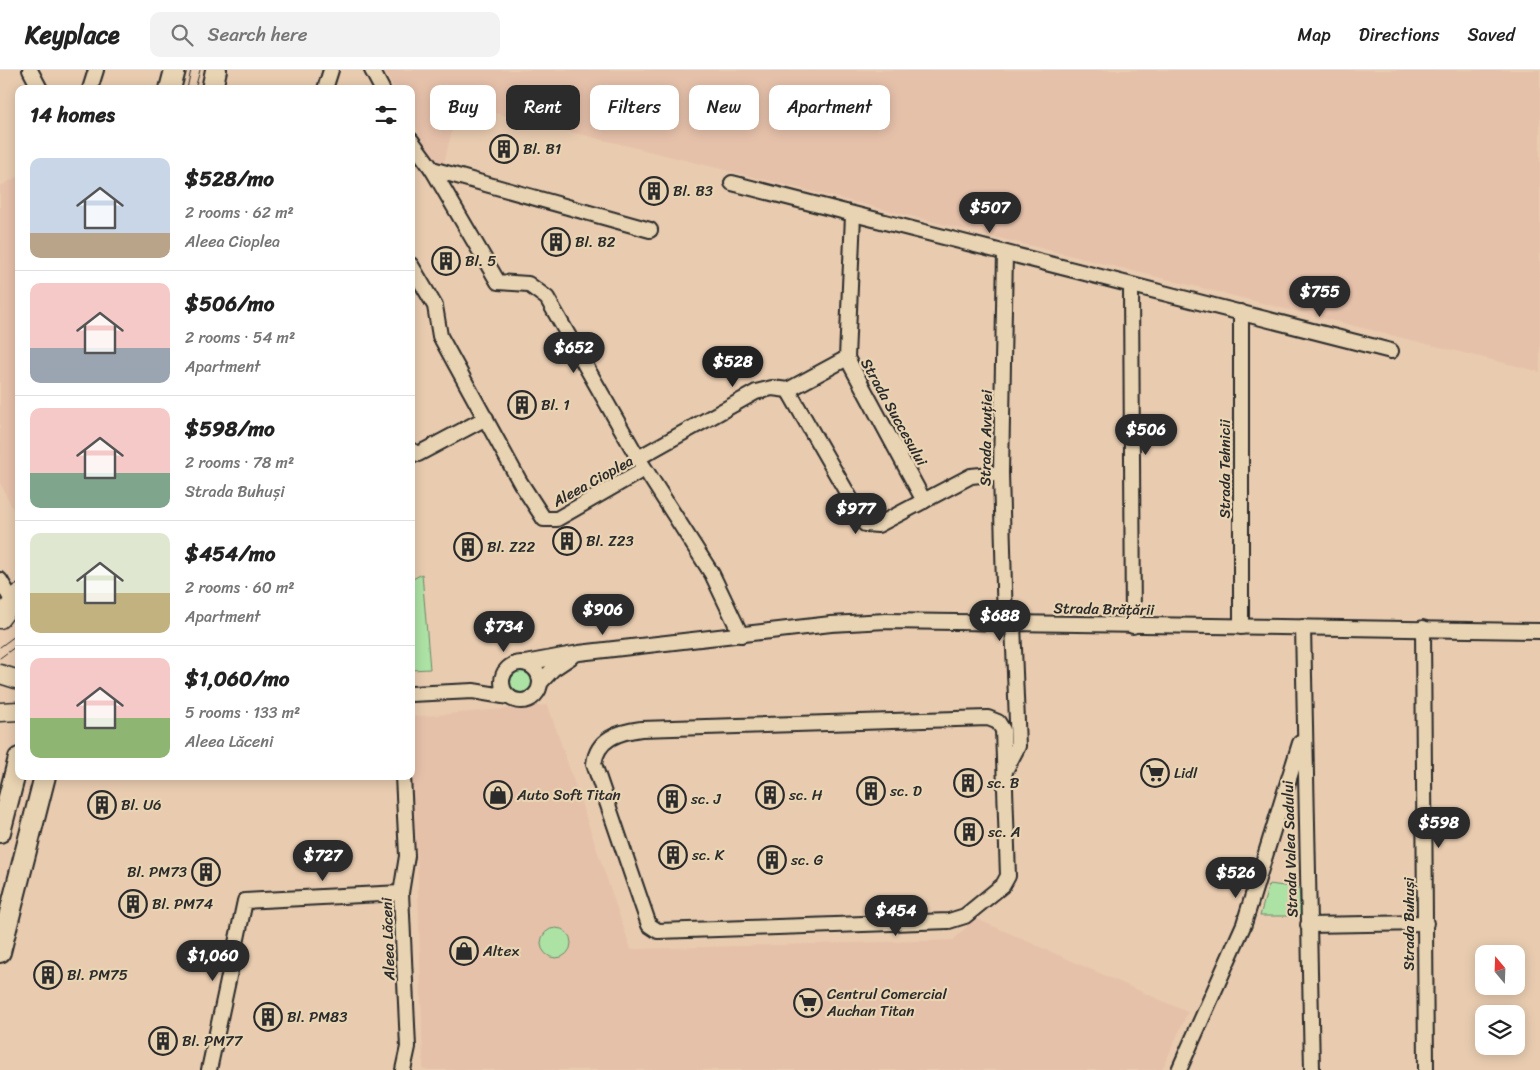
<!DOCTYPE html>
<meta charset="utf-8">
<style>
:root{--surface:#fff;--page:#f2f2f2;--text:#222;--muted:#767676;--line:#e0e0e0;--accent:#2b2b2b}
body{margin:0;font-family:Sriracha,sans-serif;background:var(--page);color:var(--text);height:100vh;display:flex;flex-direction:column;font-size:19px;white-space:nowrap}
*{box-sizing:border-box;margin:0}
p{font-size:16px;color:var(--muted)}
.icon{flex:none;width:28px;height:28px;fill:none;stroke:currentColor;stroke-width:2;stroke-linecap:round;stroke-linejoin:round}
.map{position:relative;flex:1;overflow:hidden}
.side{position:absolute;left:15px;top:15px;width:400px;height:695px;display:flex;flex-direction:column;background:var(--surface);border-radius:10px;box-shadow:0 2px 12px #0003}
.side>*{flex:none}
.top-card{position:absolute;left:430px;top:15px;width:475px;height:45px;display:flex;gap:10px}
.needle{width:32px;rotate:341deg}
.buttons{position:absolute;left:1475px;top:875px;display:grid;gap:10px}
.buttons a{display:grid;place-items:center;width:50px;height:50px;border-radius:10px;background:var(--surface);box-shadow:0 2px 12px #0003;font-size:25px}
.price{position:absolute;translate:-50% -42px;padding:0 11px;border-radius:18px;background:var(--accent);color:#fff;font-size:16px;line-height:32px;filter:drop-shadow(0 1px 2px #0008)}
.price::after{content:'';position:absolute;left:50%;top:30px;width:15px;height:11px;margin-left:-8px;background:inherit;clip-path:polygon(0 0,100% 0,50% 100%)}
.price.current{background:#222;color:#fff}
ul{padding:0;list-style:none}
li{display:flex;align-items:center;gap:15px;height:125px;padding:0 15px}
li+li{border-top:1px solid var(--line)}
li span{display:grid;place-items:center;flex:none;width:140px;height:100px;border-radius:10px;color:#555}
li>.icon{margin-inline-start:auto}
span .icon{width:60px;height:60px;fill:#fffc;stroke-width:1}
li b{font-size:21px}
h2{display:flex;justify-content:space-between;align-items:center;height:60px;padding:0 15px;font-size:21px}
.chip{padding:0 18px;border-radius:10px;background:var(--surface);box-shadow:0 2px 12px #0003;font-size:18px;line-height:45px}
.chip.current{background:var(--accent);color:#fff}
header{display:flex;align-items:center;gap:30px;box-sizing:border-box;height:70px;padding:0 25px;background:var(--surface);border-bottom:1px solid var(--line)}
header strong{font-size:24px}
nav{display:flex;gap:28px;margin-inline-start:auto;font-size:18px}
.search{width:350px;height:45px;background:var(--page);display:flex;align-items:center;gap:12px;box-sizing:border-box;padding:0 18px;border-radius:10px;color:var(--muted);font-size:19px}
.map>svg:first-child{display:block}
.built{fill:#e6c1aa}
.green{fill:#ade2a5;stroke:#6c8668}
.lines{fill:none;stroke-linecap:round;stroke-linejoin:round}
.minor-casing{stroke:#2b2b2b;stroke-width:18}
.tertiary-casing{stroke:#2b2b2b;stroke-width:21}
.secondary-casing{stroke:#2b2b2b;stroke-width:24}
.minor{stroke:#e8d3b2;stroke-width:14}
.tertiary{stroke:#e8d3b2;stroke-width:18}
.secondary{stroke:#e8d3b2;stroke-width:20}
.tram{stroke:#2b2b2b;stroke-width:1}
.labels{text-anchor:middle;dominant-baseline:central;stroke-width:4.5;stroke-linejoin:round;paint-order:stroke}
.poi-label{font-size:15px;fill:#2b2b2b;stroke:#e8d3b2;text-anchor:start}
.street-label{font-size:15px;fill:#2b2b2b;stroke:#e8d3b2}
</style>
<header>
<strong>Keyplace</strong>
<div class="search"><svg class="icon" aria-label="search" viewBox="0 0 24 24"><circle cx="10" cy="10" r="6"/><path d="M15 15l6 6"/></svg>Search here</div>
<nav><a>Map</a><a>Directions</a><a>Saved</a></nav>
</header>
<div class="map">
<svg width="1540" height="1000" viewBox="0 0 1540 1000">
<rect width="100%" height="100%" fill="#e9ccb0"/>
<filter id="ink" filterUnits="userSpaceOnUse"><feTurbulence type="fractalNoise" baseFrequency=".02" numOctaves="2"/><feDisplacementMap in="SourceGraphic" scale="10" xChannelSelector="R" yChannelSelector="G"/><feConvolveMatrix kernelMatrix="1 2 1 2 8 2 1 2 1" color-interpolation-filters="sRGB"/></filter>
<g filter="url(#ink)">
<g class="built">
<path d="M384,0H1540V302L458,34L444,95L434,91L411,49V19H395Z"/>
<path d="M19,106V451L0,413V116Z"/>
<path d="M548,635L631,879L953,870L975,848L1188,942L1162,1000H423L417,785L411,700V647Z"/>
</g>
<g class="green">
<path d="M422,504L430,599L411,600V510Z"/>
<circle cx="522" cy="612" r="15"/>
<path d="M1269,814L1299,818L1301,846H1260Z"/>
<circle cx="556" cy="873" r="15"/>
</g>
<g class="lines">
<defs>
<g id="minor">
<path d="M30,0L40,19"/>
<path d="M372,0L382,19"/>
<path d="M90,19L96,0"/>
<path d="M325,19L331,0"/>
<path d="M411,70L432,99L498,212L528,214L547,228L638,388L712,504L741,565"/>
<path d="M432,99L650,160"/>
<path d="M732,113L1391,281"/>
<path d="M853,145L847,288L924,431"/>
<path d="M411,195L435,236L440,266L520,412L544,449H557L644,399"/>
<path d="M1131,216L1133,556"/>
<path d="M1241,242V557"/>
<path d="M788,320L865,454L878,455L971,406L1001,403"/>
<path d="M411,380L418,384L486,348"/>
<path d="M638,388L756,322L772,318L788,320L847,288"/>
<path d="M0,510L13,532"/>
<path d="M1005,554L1001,403L1005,183"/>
<path d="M1303,557L1312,1000"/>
<path d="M1423,558L1426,1000"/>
<circle cx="521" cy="612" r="19"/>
<path d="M525,593L579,583L831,554L886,551L1540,561"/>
<path d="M541,612L553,599L571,587"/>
<path d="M411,624L473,621L509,627"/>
<path d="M988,648L998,652L1003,660L1008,806L1003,815L965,846L949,851L658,861L649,855L594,694C597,669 618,662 641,659Z"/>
<path d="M1005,701L1018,676L1013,554"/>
<path d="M403,706L407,786L401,823L408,977L403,1000"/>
<path d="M1308,855L1426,853"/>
<path d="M209,1000L245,831L401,823"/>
<path d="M1179,1000L1244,854L1300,673"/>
</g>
<g id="tertiary">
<path d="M0,549L19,524"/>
<path d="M0,604L19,610"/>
<path d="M0,642L19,641"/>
</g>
<g id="secondary">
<path d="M170,19L175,0"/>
<path d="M212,19L216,0"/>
<path d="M0,762L19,688"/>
<path d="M0,882L45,706"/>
</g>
</defs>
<use href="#minor" class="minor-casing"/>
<use href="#tertiary" class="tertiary-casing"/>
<use href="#secondary" class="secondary-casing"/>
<use href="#minor" class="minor"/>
<use href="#tertiary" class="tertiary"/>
<use href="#secondary" class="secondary"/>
<g class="tram">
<path d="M187,19L191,0"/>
<path d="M195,19L200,0"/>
<path d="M0,577L19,563"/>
<path d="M0,588L19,574"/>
</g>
</g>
</g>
<defs>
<symbol id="building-ring" viewBox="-11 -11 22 22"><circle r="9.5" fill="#e8d3b2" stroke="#2b2b2b" stroke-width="1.5"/><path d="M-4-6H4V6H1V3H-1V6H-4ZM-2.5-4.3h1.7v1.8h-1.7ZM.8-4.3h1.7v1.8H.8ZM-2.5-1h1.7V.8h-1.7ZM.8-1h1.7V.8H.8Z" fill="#2b2b2b"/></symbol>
<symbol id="supermarket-ring" viewBox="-11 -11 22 22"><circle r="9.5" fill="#e8d3b2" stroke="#2b2b2b" stroke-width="1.5"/><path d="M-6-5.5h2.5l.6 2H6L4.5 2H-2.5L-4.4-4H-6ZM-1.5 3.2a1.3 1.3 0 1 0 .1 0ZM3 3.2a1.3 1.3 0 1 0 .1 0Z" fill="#2b2b2b"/></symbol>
<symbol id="shop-ring" viewBox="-11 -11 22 22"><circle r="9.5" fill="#e8d3b2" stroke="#2b2b2b" stroke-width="1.5"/><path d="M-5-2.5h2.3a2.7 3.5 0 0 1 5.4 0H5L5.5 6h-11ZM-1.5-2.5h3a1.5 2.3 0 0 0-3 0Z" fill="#2b2b2b"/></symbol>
</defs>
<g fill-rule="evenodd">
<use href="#building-ring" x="488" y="63" width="32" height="32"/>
<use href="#building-ring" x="638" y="105" width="32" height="32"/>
<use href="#building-ring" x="540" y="156" width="32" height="32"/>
<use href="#building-ring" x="430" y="175" width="32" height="32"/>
<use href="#building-ring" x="506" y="319" width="32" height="32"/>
<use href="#building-ring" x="551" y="455" width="32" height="32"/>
<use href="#building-ring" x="452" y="461" width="32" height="32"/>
<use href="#supermarket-ring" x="1139" y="687" width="32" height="32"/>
<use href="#building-ring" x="952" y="697" width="32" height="32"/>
<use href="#building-ring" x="855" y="705" width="32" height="32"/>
<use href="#shop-ring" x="482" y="709" width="32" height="32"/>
<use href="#building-ring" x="754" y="709" width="32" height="32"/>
<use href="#building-ring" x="656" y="713" width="32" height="32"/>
<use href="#building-ring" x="86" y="719" width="32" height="32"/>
<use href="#building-ring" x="953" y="746" width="32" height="32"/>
<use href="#building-ring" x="657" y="769" width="32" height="32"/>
<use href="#building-ring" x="756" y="774" width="32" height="32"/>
<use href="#building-ring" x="190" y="786" width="32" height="32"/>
<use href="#building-ring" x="117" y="818" width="32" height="32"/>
<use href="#shop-ring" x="448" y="865" width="32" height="32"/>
<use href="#building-ring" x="32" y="889" width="32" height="32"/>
<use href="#supermarket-ring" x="792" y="917" width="32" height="32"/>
<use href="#building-ring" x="252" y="931" width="32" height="32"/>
<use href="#building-ring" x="147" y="955" width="32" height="32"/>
</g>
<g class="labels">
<g class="poi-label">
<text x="523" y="79">Bl. B1</text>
<text x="673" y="121">Bl. B3</text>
<text x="575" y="172">Bl. B2</text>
<text x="465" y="191">Bl. 5</text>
<text x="541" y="335">Bl. 1</text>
<text x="586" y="471">Bl. Z23</text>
<text x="487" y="477">Bl. Z22</text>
<text x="1174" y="703">Lidl</text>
<text x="987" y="713">sc. B</text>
<text x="890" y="721">sc. D</text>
<text x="517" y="725">Auto Soft Titan</text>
<text x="789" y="725">sc. H</text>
<text x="691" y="729">sc. J</text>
<text x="121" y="735">Bl. U6</text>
<text x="988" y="762">sc. A</text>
<text x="692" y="785">sc. K</text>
<text x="791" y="790">sc. G</text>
<text x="187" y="802" text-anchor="end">Bl. PM73</text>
<text x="152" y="834">Bl. PM74</text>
<text x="483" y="881">Altex</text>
<text x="67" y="905">Bl. PM75</text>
<text x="827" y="924">Centrul Comercial<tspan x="827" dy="17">Auchan Titan</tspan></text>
<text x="287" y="947">Bl. PM83</text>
<text x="182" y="971">Bl. PM77</text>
</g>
<g class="street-label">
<text transform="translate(894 342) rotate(61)">Strada Succesului</text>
<text transform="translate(986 368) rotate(-89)">Strada Avuției</text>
<text transform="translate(1225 399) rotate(-90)">Strada Tehnicii</text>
<text transform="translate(593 411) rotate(-29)">Aleea Cioplea</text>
<text transform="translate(1104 539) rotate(1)">Strada Brățării</text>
<text transform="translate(1290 779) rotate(-92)">Strada Valea Sadului</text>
<text transform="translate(1409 854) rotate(-90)">Strada Buhuși</text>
<text transform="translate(388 869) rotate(-92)">Aleea Lăceni</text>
</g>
</g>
</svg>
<div class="buttons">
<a><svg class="needle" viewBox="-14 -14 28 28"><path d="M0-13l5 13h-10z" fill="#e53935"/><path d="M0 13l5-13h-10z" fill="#767676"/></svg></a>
<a><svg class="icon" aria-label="layers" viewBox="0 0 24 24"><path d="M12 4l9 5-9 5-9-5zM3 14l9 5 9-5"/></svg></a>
</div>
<b class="price" style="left:990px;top:164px">$507</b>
<b class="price" style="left:1320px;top:248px">$755</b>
<b class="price" style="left:574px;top:304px">$652</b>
<b class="price current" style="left:733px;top:318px">$528</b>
<b class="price" style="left:1146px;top:386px">$506</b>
<b class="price" style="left:856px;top:465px">$977</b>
<b class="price" style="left:603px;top:566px">$906</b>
<b class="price" style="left:1000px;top:572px">$688</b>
<b class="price" style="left:504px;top:583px">$734</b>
<b class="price" style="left:1439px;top:779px">$598</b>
<b class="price" style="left:323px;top:812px">$727</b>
<b class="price" style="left:1236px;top:829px">$526</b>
<b class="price" style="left:896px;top:867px">$454</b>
<b class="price" style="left:213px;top:912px">$1,060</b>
<div class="top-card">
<a class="chip">Buy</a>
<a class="chip current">Rent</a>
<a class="chip">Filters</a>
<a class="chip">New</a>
<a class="chip">Apartment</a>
</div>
<section class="side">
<h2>14 homes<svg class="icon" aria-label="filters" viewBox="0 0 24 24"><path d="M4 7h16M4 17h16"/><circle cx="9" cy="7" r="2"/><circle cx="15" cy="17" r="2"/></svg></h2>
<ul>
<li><span style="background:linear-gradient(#c9d6e8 75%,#b9a48a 0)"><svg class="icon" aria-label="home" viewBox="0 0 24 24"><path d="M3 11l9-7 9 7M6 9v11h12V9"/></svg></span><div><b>$528/mo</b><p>2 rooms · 62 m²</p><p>Aleea Cioplea</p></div></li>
<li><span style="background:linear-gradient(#f6c9c9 65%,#9aa5b1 0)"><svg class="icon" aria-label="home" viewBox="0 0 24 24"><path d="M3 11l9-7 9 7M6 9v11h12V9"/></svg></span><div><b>$506/mo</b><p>2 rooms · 54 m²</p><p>Apartment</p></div></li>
<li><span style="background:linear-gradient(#f6c9c9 65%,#7fa58c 0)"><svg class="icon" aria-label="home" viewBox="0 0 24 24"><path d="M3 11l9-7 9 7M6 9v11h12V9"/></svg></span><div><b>$598/mo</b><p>2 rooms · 78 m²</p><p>Strada Buhuși</p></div></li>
<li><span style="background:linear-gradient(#dfe7d0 60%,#c2b280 0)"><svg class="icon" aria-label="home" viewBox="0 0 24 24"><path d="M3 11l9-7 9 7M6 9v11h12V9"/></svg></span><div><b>$454/mo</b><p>2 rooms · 60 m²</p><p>Apartment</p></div></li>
<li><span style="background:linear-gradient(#f6c9c9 60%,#8fb573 0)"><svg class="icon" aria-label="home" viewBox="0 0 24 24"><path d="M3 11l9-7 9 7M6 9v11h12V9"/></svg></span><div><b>$1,060/mo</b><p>5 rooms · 133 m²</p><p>Aleea Lăceni</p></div></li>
</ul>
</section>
</div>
